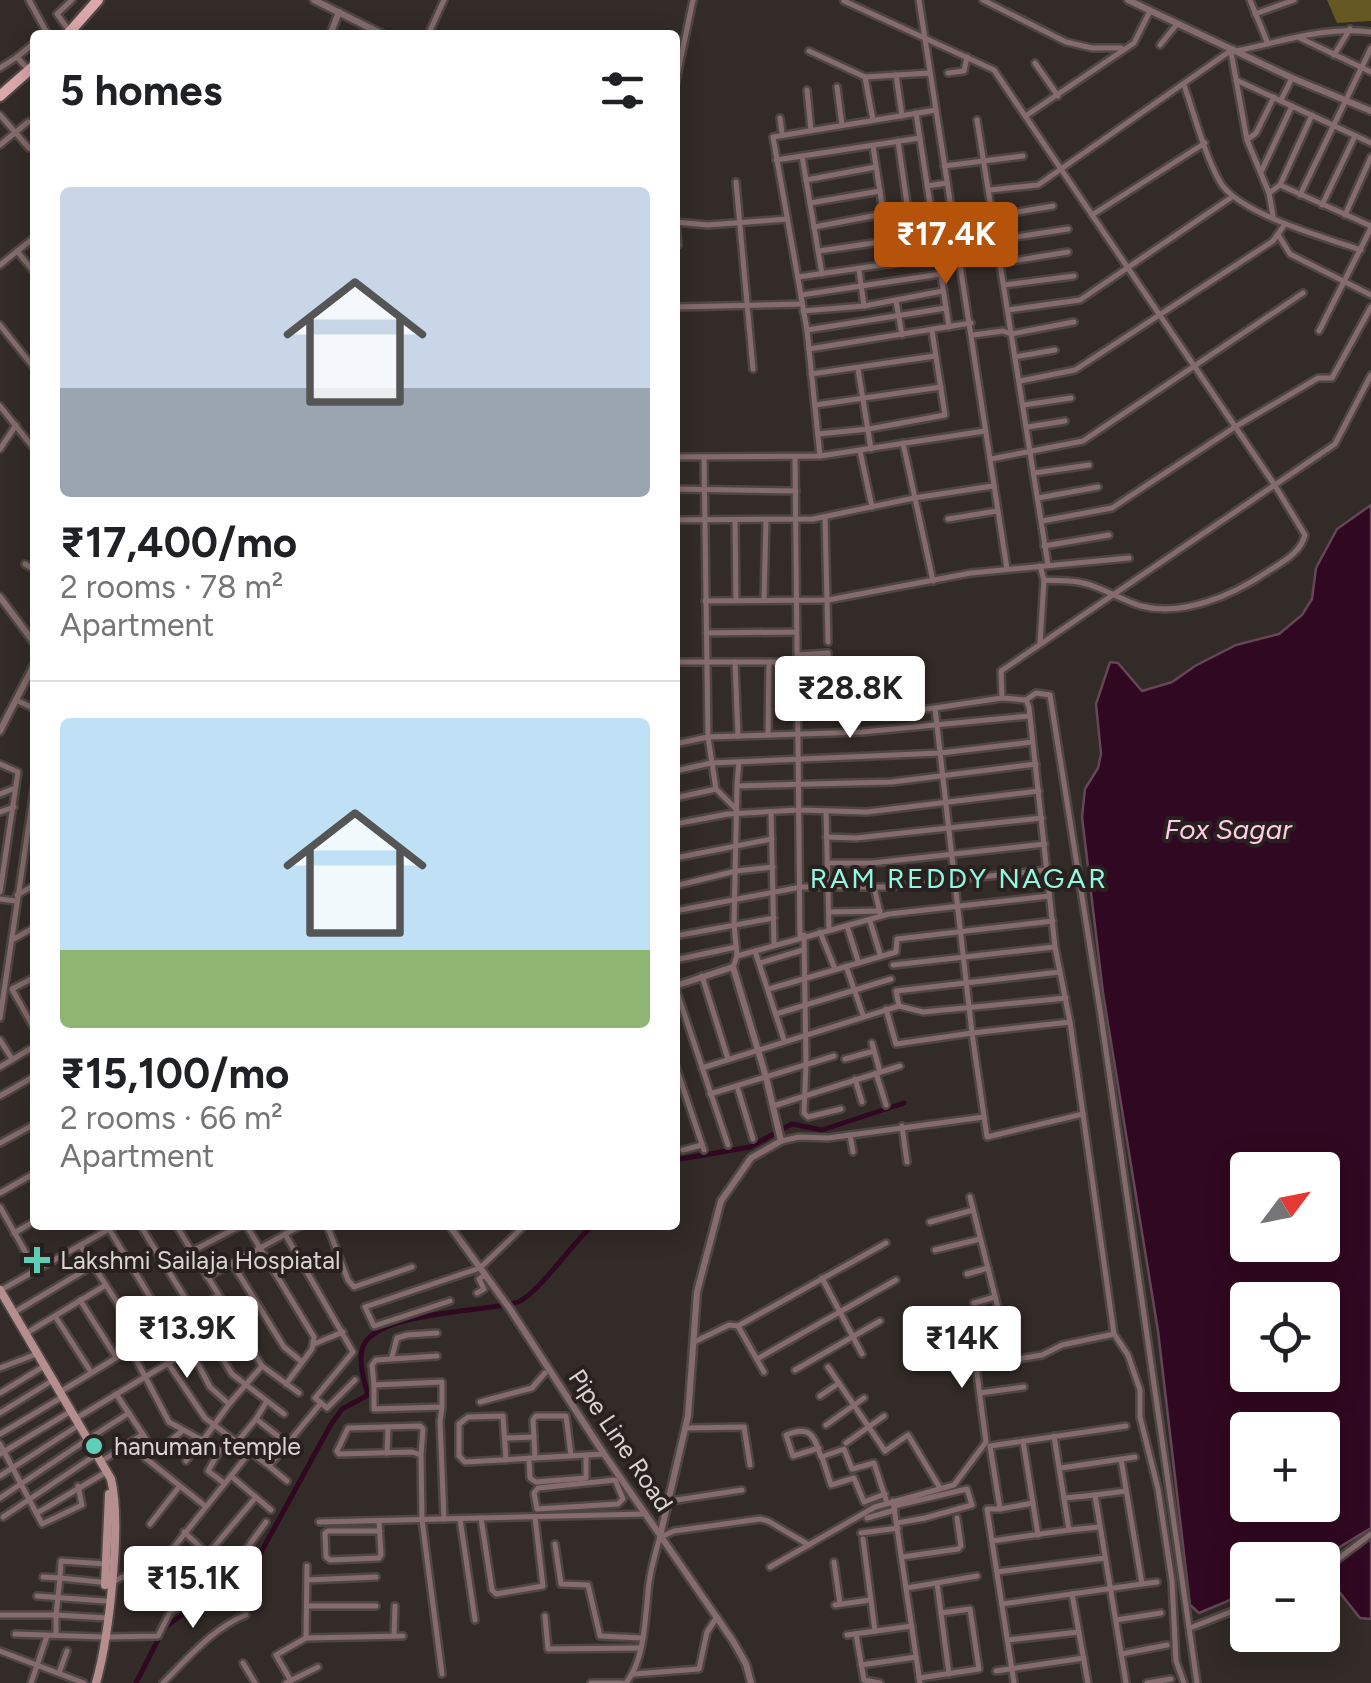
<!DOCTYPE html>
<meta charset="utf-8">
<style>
:root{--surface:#fff;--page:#f6f6f6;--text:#202124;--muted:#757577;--line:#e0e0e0;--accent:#b45309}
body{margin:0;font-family:Figtree,sans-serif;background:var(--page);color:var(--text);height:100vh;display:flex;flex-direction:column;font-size:38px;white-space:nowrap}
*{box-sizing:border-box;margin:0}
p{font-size:32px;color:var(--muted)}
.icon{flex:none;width:55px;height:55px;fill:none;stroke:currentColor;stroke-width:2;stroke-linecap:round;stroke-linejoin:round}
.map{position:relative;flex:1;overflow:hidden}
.panel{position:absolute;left:30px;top:30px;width:650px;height:1200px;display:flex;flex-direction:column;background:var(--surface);border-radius:10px;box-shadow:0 5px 25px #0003}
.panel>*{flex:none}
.needle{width:65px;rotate:58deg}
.buttons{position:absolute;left:1230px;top:1152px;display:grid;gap:20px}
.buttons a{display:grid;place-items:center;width:110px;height:110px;border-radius:10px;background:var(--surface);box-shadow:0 5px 25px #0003;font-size:50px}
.price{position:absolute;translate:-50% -85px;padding:0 22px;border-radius:10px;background:#fff;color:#222;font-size:32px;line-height:65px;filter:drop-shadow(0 2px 5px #0008)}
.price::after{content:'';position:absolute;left:50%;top:60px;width:30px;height:22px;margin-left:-15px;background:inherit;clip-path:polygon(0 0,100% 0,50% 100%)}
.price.active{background:var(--accent);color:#fff}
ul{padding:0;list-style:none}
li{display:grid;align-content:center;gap:20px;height:530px;padding:0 30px}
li+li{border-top:2px solid var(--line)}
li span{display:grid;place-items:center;height:310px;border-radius:10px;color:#555}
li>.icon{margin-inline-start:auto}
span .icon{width:180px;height:180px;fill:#fffc;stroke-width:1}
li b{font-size:42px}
h2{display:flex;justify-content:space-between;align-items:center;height:120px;padding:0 30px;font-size:42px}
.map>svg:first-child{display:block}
.forest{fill:#655823}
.water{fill:#310821;stroke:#644656;stroke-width:2.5;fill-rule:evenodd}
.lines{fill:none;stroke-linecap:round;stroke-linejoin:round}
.canal{stroke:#310821;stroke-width:5}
.minor-casing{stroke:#4e4643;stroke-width:10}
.tertiary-casing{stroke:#4e4643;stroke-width:11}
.secondary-casing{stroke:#4e4643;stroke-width:12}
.primary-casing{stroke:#4e4643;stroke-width:15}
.minor{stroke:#856b6d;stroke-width:5}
.tertiary{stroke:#856b6d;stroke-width:6}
.secondary{stroke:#b78e90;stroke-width:8}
.primary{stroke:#dda8ac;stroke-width:10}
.poi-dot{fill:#5eceb7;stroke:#29211f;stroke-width:4}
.labels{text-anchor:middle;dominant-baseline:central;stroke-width:8;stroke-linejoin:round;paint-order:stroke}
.poi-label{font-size:25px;fill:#dad5d3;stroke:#29211f;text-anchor:start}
.street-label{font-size:25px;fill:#dad5d3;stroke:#29211f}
.water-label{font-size:28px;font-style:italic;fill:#fecee6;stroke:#29211f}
.neighbourhood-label{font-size:28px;letter-spacing:2.5px;fill:#94f8e1;stroke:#29211f}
</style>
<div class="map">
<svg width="1371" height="1683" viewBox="0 0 1371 1683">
<rect width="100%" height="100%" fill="#332b28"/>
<path class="forest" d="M1327,0H1371V21L1337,23Z"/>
<g class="water">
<path d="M1371,505V1528L1318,1560H1248L1247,1593L1199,1613L1190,1605L1158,1331L1103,993L1082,817L1085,789L1098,768L1101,754L1096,704L1110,662L1118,663L1142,691L1172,682L1195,666L1236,645L1279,634L1302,615L1312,599L1316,568L1337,529ZM1248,1170H1322V1245H1248ZM1248,1300H1322V1375H1248ZM1248,1430H1322V1505H1248Z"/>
<path d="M1371,1535V1619L1360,1618L1337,1589L1330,1572L1347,1553Z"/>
</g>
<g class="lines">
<g class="canal">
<path d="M675,1160L750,1147L792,1124L822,1130L904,1103"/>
<path d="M136,1683L164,1628L186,1612L242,1587L330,1426L342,1409L368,1395C364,1381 359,1364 362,1350C369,1311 488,1312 518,1302C537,1295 574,1241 593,1225"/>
</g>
<defs>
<g id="minor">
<path d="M29,0L48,35"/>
<path d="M919,0L1007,569"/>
<path d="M983,0L1066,42L1092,48H1121"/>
<path d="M1250,0L1268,44"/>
<path d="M844,1L994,70L1274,484L1305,535C1300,554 1282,562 1267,572C1233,595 1183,617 1141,606C1121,600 1102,587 1083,583C1071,580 1057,581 1044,580"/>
<path d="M1255,14L1294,0"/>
<path d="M68,29L57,14L72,0"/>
<path d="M428,35L444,0"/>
<path d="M1300,38L1371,72"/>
<path d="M1160,45L1177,24"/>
<path d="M809,51L865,77L930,73"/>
<path d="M1236,51C1281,42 1325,26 1371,32"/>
<path d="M1231,52L1247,140"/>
<path d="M1334,55L1350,29"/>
<path d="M17,57L33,44"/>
<path d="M1035,63L1058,96"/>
<path d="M0,68L17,57L25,66"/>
<path d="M948,73L964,71L967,57"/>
<path d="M896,75L902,116"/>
<path d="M865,77L873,120"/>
<path d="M1236,80L1371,143"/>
<path d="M1184,85C1195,116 1204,153 1220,182C1239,214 1326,238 1361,250"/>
<path d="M675,86L693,0"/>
<path d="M837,87L842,125"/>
<path d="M807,90L811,130"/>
<path d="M1281,100L1292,78"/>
<path d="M916,113L949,327"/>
<path d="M0,115L29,148"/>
<path d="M1027,115L1134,43L1150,11"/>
<path d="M780,118L782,133"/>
<path d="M977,120L1048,565"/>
<path d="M898,141L915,260"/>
<path d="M0,145L28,122"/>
<path d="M873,146L891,264"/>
<path d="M802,156L822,274"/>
<path d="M776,160L920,138"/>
<path d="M944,166L1023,156"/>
<path d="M1261,172L1292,106"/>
<path d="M806,180L876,167"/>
<path d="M736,182L753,369"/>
<path d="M1280,185L1312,115"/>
<path d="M927,186L947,183"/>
<path d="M990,190L1038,185L1233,49"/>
<path d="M1269,193L1280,185L1371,226"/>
<path d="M1300,195L1371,48"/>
<path d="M810,203L880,191"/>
<path d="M1322,205L1355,136"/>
<path d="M675,213L678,245"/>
<path d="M1092,215L1205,143"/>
<path d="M1345,215L1371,157"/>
<path d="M1273,216L1269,193L1247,140L1256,133L1274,97"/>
<path d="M675,222L708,225L787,219"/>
<path d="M953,223L1053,206"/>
<path d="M814,227L883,214"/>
<path d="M1279,236L1290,254L1371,295"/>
<path d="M997,240L1068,229"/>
<path d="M17,251L35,273"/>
<path d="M819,251L887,241"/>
<path d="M1001,263L1068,252"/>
<path d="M0,265L35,237"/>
<path d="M859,270L864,306"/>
<path d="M798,277L958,254"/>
<path d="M1004,285L1074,276"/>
<path d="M801,295L941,274"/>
<path d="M896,301L902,335"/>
<path d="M675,307L802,304"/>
<path d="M1008,310L1080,300L1232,197"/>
<path d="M803,311L864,306L943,291"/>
<path d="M0,325L35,369"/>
<path d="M807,330L946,308"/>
<path d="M1319,331L1371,228"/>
<path d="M973,335L1003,331L1011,334L1074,322"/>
<path d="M809,349L971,323"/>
<path d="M1015,357L1055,350"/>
<path d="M858,369L871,449"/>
<path d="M811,374L935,356"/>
<path d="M1020,381L1075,370L1273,241L1285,224"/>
<path d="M815,405L941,387"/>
<path d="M1024,405L1071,398"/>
<path d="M0,406L35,450"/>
<path d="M1028,427L1065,421"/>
<path d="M818,434L869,429L945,415L932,331"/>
<path d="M903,443L933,581"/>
<path d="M0,449L16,425"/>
<path d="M860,451L872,507"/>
<path d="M820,456L807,330L773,137L936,110"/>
<path d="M675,457L820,456L985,431"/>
<path d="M704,457L708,737L716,789L737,810"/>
<path d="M795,458L800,936"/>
<path d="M991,459L1083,441L1303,293"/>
<path d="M1034,473L1089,465"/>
<path d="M675,489L796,491"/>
<path d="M1038,498L1098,487"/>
<path d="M825,517L828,642"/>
<path d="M948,519L997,511"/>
<path d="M675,520L813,519L914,498L993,486"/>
<path d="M735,520L736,600"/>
<path d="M1042,521L1112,508L1235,427L1318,378H1332L1371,307"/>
<path d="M1044,546L1109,535"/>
<path d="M25,564L35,570"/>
<path d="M764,599L766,520"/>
<path d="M705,601L828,600L971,573L1129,558"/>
<path d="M706,633L796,632"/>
<path d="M1040,643L1044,580L1040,566"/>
<path d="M798,655L828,653L829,707"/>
<path d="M675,662H797"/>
<path d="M735,662L738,736"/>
<path d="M1002,698L1001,671L1335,444L1371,375"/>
<path d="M16,700L35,709"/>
<path d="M1026,700L1036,693L1050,695L1101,1016L1197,1683"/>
<path d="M798,707L854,708"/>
<path d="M907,711L935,708"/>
<path d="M768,735L769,663"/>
<path d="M675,744L708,737L862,732L1029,716"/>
<path d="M0,764L18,772L0,892"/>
<path d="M675,771L711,763L940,753L1032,742"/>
<path d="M737,784L739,762"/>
<path d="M0,794L15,788"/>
<path d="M675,798L716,789"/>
<path d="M826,811L829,930"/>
<path d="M0,812L14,807"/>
<path d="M771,812L774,944"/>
<path d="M675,824L728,814L799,810L867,812L1039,791"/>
<path d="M826,837L856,838L1042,818"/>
<path d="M675,858L772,839"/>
<path d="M827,863H872L1045,844"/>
<path d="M675,886L736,871L773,867"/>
<path d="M874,887L880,913"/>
<path d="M17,895L35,885"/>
<path d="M0,899L16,901"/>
<path d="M675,911L801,887H887L1046,870"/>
<path d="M829,912L880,911"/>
<path d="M870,921L880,954"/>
<path d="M847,926L858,961"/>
<path d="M820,932L835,969"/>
<path d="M804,935L806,1063L804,1113L808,1117L841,1109"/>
<path d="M675,936L774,918"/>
<path d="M14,939L35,927"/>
<path d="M755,951L784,1040"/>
<path d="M737,956L734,924L737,786L892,782L1036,764"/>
<path d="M675,960L736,947"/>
<path d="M760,963L803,950"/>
<path d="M893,965L1054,947"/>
<path d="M846,966L863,1015"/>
<path d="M733,967L737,956L889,914L1049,896"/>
<path d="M702,976L728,1059"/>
<path d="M35,977L12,989L35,1030"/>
<path d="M675,986L728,1145"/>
<path d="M769,989L896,952L897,939L1053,921"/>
<path d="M899,1006L896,991L1060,972"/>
<path d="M886,1009L896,1044L972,1033L987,1137L1083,1114"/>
<path d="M776,1014L891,979"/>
<path d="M0,1018L35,783"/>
<path d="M1070,1022L972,1033L935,708L1002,698L1026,700L1029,707L1055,947L1070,1022L1114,1334L1128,1355L1140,1390V1417L1158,1489L1172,1581L1176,1661L1184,1683"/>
<path d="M0,1040L12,1059"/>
<path d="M872,1043L880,1072"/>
<path d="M845,1059L874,1051"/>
<path d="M675,1064L704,1150"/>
<path d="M0,1067L35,1046"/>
<path d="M702,1068L899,1006L923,1012L1066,998"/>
<path d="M876,1073L886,1105"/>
<path d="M855,1079L862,1102"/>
<path d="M737,1086L753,1139"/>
<path d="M710,1094L834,1056"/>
<path d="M0,1096L35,1076"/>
<path d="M773,1106L900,1066"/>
<path d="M902,1126L907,1162"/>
<path d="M850,1135L853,1152"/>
<path d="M781,1141L799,1137L828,1138L984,1117"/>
<path d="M0,1143L35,1124"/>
<path d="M683,1150L702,1145"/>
<path d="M0,1193L35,1173"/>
<path d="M970,1197L1003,1328"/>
<path d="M0,1207L35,1269"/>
<path d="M930,1222L973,1210"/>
<path d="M140,1225L232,1374L284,1414"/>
<path d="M176,1225L262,1366L299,1393"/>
<path d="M246,1225L314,1337L312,1349L286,1384"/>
<path d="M327,1225L348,1280L354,1287L412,1267"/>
<path d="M109,1229L167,1325"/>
<path d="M14,1233L35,1221"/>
<path d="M285,1234L353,1352L315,1398L327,1408L355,1380"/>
<path d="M80,1245L142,1341"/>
<path d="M935,1250L980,1239"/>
<path d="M192,1251L242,1225"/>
<path d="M232,1263L284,1347L302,1362"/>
<path d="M967,1274L988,1268"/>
<path d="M207,1277L302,1225"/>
<path d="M822,1278L862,1354"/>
<path d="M1,1290L116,1225"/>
<path d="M477,1293L484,1289L479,1279L485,1275"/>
<path d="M80,1300L116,1357"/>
<path d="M450,1301L374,1326L365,1307L480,1268L525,1225"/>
<path d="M974,1303L995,1297"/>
<path d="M13,1313L92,1266"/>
<path d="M55,1316L91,1372"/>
<path d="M738,1326L764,1372"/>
<path d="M25,1334L106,1285"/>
<path d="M694,1342L729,1325L738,1326L886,1243"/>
<path d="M314,1344L343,1332"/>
<path d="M130,1348L169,1422L220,1450L208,1471L224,1483"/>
<path d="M190,1349L210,1387L229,1404L204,1439"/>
<path d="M932,1353L972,1346"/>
<path d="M392,1357L397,1338L407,1335L437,1333"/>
<path d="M757,1359L896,1280"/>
<path d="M168,1363L205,1418L250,1452"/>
<path d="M976,1366L1042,1355L1062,1345L1114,1334"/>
<path d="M828,1367L885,1451L908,1435L940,1488"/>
<path d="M0,1368L34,1355"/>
<path d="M795,1370L880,1321"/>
<path d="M374,1385L372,1365L376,1360L437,1356"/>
<path d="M60,1392L218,1296"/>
<path d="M0,1393L41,1368"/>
<path d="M980,1393L1024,1387"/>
<path d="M116,1394L150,1445"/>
<path d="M820,1396L839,1383"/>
<path d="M267,1401L256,1419L288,1444"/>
<path d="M480,1402L532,1388L545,1373"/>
<path d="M229,1404L262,1366"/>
<path d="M442,1407V1382L374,1385V1409L442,1407L440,1421L444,1519"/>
<path d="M0,1413L50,1382"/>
<path d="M75,1419L235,1323"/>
<path d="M826,1425L864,1398"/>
<path d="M686,1428L744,1427L750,1465"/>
<path d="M0,1434L59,1399"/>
<path d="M507,1438L534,1437"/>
<path d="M88,1439L129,1413"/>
<path d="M1023,1441L1038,1535"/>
<path d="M237,1442L256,1419"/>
<path d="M168,1443L182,1431"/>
<path d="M846,1443L884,1416"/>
<path d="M0,1444L42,1524L82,1505L78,1486"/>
<path d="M819,1448L793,1456L786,1435C810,1425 814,1435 821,1457L844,1449L852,1469L874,1463L887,1503"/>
<path d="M387,1453L388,1427"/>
<path d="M0,1454L68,1413"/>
<path d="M421,1455L423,1429L420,1426L348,1428L337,1451L339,1454L412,1452L421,1455L422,1520L442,1674"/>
<path d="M144,1457L205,1506"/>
<path d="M822,1457L831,1485L854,1478L864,1502L885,1494"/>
<path d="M529,1458L530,1478L536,1482L586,1478V1455"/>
<path d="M535,1458L533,1420L536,1416H566L571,1455"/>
<path d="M506,1460L503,1416L468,1417L459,1424V1456L465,1462L604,1454"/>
<path d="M102,1461L143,1434"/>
<path d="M186,1461L202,1439"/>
<path d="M269,1466L287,1481"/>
<path d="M1061,1468L1135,1457"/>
<path d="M0,1476L76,1427"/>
<path d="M231,1476L271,1510"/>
<path d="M615,1480L623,1499L618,1504L537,1509L534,1493L538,1488Z"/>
<path d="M1095,1495L1126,1491"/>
<path d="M256,1497L208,1554L231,1570L266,1522"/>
<path d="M0,1498L85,1441"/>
<path d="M1065,1498L1095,1495L1126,1683"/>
<path d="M670,1501L742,1490"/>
<path d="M893,1501L920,1683"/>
<path d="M1033,1503L1000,1509L990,1446L1126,1426"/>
<path d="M894,1506L967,1489L972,1505L925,1518L897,1523"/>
<path d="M1000,1509H987L1014,1683"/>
<path d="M37,1513L103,1474"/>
<path d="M3,1517L94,1456"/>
<path d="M481,1518L492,1590L496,1594L543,1586L535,1517"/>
<path d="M867,1518L895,1510"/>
<path d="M460,1519L475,1620"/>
<path d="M379,1521L381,1555L379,1558L330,1560L326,1557L325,1533L328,1531H380"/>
<path d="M319,1522L645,1514"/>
<path d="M150,1524L179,1487"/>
<path d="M1069,1530L1100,1527"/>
<path d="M184,1532L208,1554"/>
<path d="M861,1533L898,1528"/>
<path d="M663,1536L674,1531L760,1519L768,1521L809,1545"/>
<path d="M863,1539L875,1631"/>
<path d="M992,1541L1069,1530L1054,1436"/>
<path d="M555,1544L561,1584L588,1585L600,1636L642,1638"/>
<path d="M902,1557L958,1549L961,1546L957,1518"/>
<path d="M834,1562L840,1604"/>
<path d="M770,1567L875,1507L954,1485L986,1442L972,1336L1016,1326"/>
<path d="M1322,1571L1371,1534"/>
<path d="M997,1572L1105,1558"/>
<path d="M43,1577L60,1578L61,1561L106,1564"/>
<path d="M307,1580L376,1577"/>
<path d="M937,1583L949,1674"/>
<path d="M1142,1584L1157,1582"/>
<path d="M907,1588L977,1576"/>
<path d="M209,1591L166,1557L250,1452L269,1466L321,1403"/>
<path d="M1072,1594L1088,1683"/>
<path d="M37,1596L105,1601"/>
<path d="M1002,1604L1142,1584L1121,1459"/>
<path d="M835,1605L870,1600"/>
<path d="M307,1606H376"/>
<path d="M0,1615H56V1635"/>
<path d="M545,1616L548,1649L640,1648"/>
<path d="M107,1618L56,1615L60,1578L110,1583L166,1557"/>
<path d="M1116,1620L1161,1613"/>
<path d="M1190,1628L1248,1605"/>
<path d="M15,1634L102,1637"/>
<path d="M856,1634L864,1680L880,1683"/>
<path d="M847,1635L912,1626"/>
<path d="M394,1636L395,1606"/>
<path d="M106,1637L158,1636L170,1612L185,1602"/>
<path d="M306,1638L307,1566"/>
<path d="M1008,1640L1079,1632"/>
<path d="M0,1651L84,1683"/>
<path d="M1121,1654L1167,1645"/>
<path d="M243,1663L255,1683"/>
<path d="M861,1665L916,1657"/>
<path d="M996,1671L1084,1658"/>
<path d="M59,1673L67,1651"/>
<path d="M634,1674L699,1669L707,1632L717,1617"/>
<path d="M919,1678L979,1669L970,1609L941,1613"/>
<path d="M291,1681L276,1655L306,1638L403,1636"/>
<path d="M31,1683L47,1636"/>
<path d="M163,1683C187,1659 214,1627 246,1615"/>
<path d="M286,1683L318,1667"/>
<path d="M591,1683H622"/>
<path d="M626,1683C646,1658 645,1614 649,1583C651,1567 656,1552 660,1536"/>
<path d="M1147,1683L1171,1679"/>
</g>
<g id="tertiary">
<path d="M314,0L384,35"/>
<path d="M1128,0L1292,78L1371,111"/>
<path d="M330,35L339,12"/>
<path d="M0,597L35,644"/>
<path d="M0,731L35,663"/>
<path d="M449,1225L510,1309L604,1454L733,1641L746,1664L751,1683"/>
<path d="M661,1532L688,1416L697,1292L721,1201L751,1158L781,1141L766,1077L733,967L675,986"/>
</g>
<g id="secondary">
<path d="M0,1290L111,1479C122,1525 109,1637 96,1683"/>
<path d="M105,1585L109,1494"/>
</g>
<g id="primary">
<path d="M67,35L98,0"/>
<path d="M0,96L35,65"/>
</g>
</defs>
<use href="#minor" class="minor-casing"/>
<use href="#tertiary" class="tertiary-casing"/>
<use href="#secondary" class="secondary-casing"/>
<use href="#primary" class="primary-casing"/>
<use href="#minor" class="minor"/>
<use href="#tertiary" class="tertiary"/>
<use href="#secondary" class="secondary"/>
<use href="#primary" class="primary"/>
</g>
<g class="poi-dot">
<path d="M32 1245h10v10h10v10h-10v10h-10v-10h-10v-10h10z"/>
<circle cx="94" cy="1446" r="10"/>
</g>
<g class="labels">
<g class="poi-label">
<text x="60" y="1260">Lakshmi Sailaja Hospiatal</text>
<text x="114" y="1446">hanuman temple</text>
</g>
<g class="street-label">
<text transform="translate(621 1440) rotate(56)">Pipe Line Road</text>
</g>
<g class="water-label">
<text x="1228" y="829">Fox Sagar</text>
</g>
<g class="neighbourhood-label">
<text x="959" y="878">RAM REDDY NAGAR</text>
</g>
</g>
</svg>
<div class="buttons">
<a><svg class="needle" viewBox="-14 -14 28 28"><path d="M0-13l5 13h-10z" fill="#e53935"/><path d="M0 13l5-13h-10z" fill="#757577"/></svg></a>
<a><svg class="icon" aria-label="locate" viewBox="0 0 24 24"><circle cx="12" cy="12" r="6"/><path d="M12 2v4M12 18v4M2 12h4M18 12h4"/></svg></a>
<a>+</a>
<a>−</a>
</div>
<b class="price active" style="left:946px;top:287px">₹17.4K</b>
<b class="price" style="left:850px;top:741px">₹28.8K</b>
<b class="price" style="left:187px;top:1381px">₹13.9K</b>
<b class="price" style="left:962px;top:1391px">₹14K</b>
<b class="price" style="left:193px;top:1631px">₹15.1K</b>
<section class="panel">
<h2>5 homes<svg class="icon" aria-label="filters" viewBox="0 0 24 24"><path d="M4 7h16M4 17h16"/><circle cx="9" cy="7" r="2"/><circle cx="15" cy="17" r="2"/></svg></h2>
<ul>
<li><span style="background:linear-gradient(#c9d6e8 65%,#9aa5b1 0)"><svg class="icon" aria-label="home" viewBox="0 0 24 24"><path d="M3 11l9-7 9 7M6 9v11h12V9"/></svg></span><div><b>₹17,400/mo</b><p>2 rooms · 78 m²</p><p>Apartment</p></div></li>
<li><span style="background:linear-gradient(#bfe0f5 75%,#8fb573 0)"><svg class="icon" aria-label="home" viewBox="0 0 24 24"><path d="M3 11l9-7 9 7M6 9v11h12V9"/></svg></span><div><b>₹15,100/mo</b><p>2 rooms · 66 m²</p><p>Apartment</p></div></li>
</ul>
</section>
</div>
